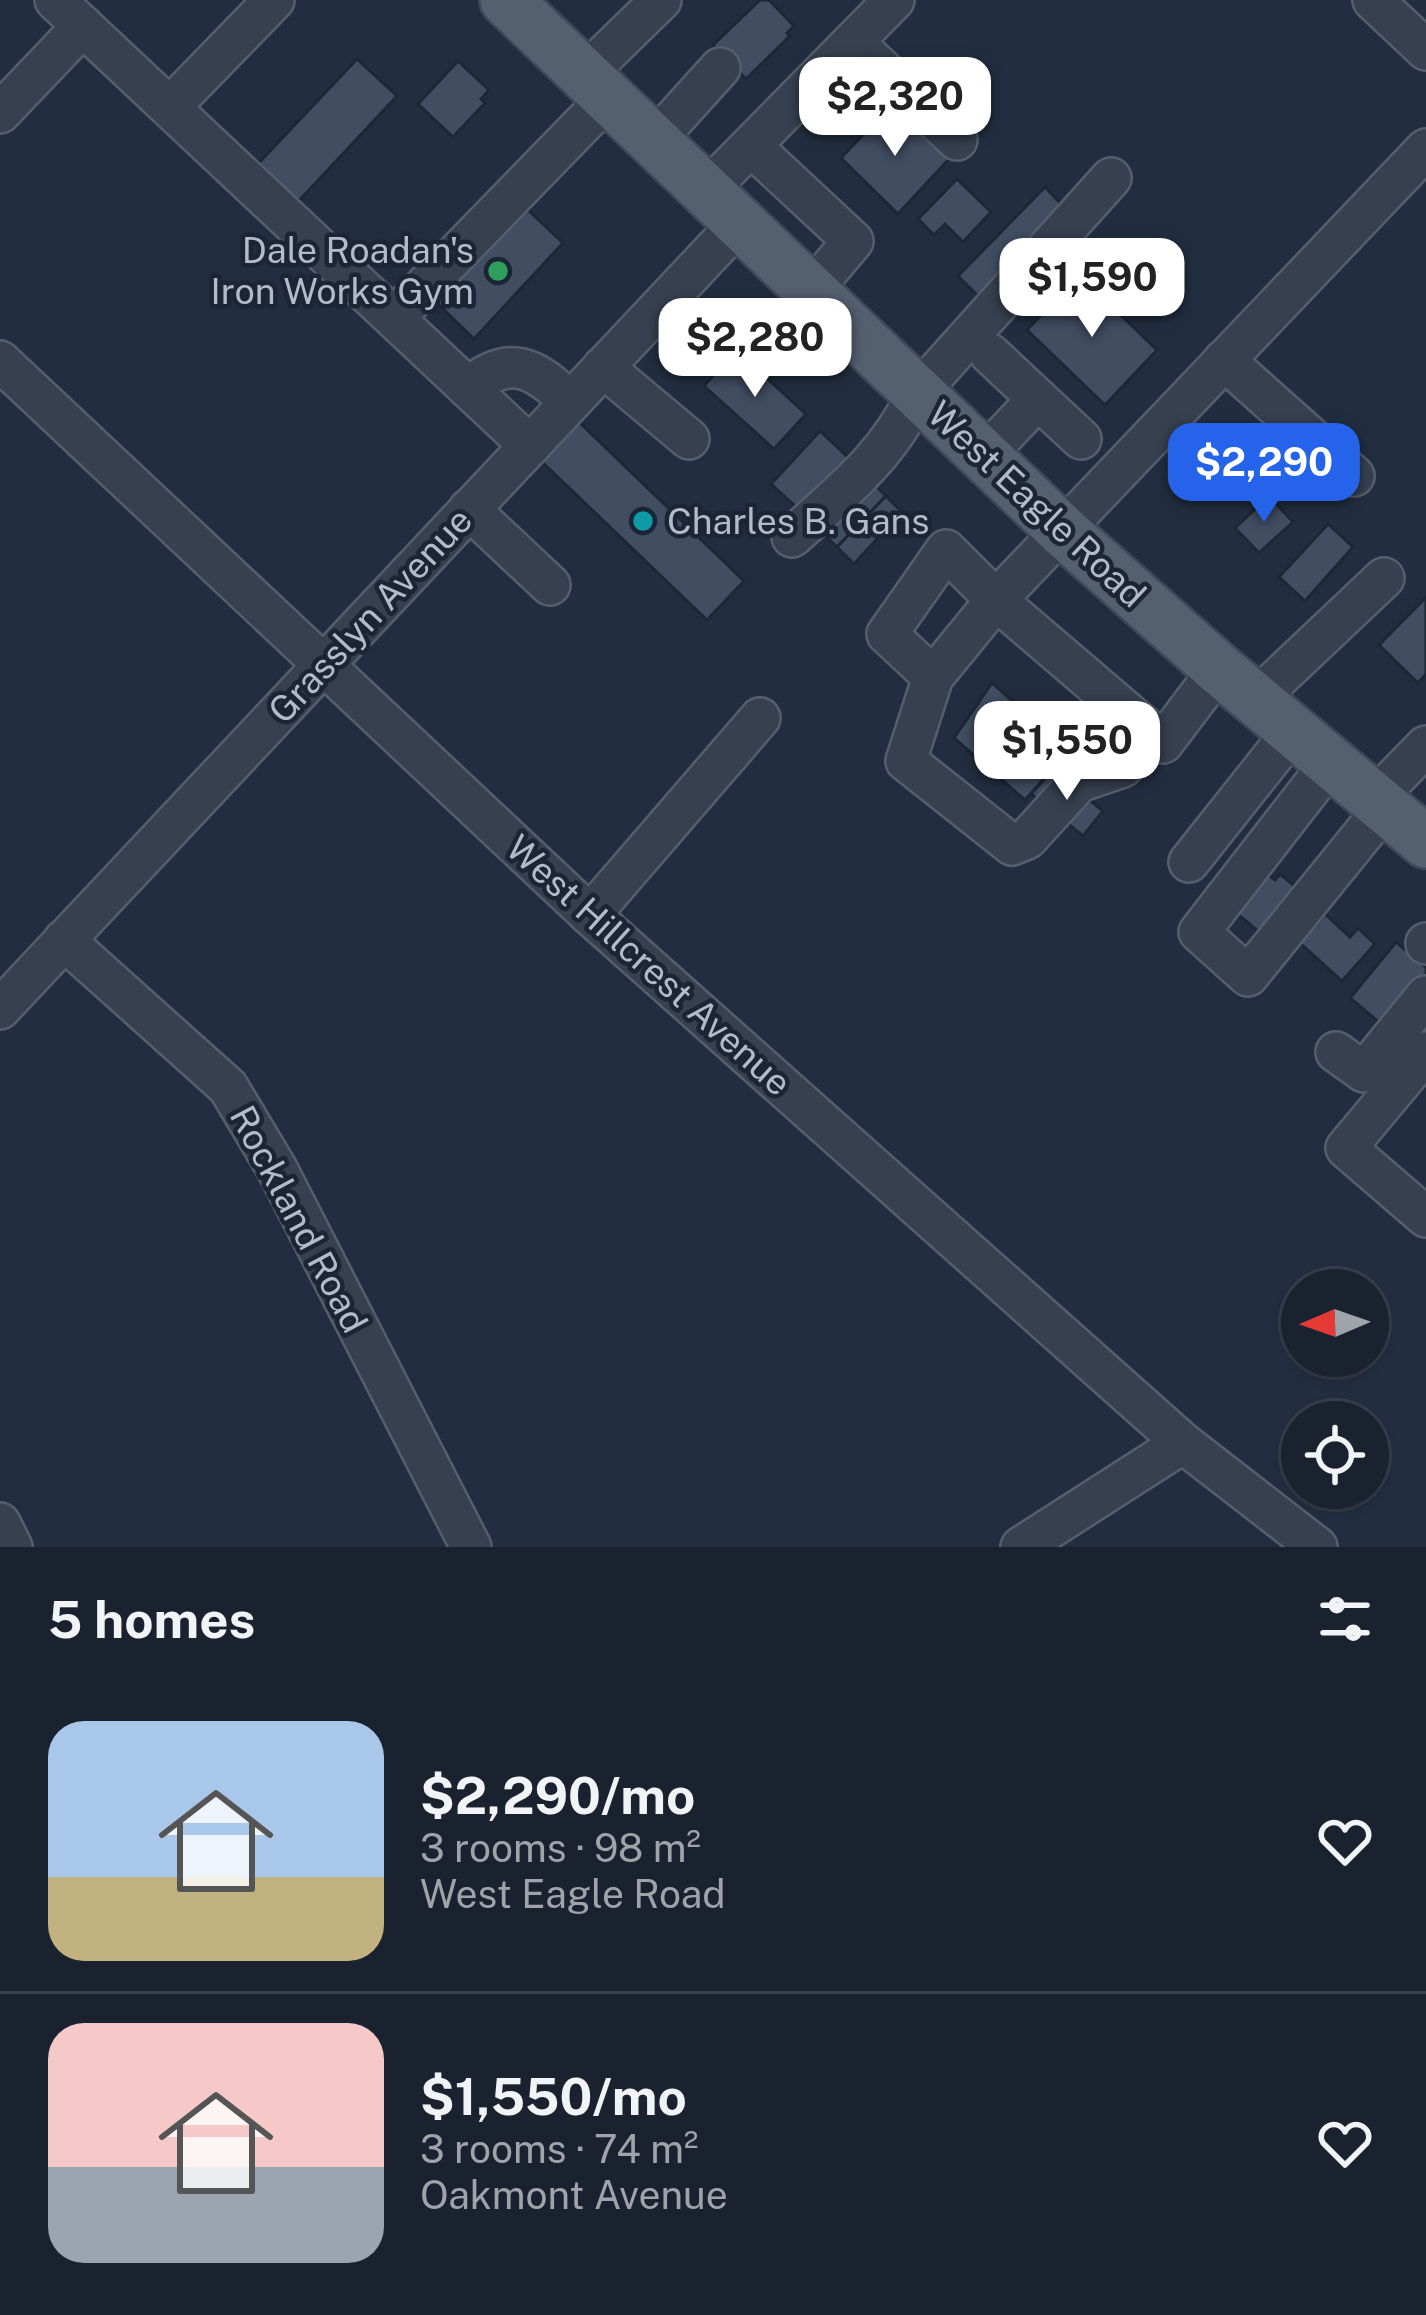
<!DOCTYPE html>
<meta charset="utf-8">
<style>
:root{--surface:#1a2230;--page:#272f3c;--text:#f1f3f6;--muted:#9fa4ab;--line:#383f4c;--accent:#2563eb}
body{margin:0;font-family:"Public Sans",sans-serif;background:var(--page);color:var(--text);height:100vh;display:flex;flex-direction:column;font-size:45px;white-space:nowrap}
*{box-sizing:border-box;margin:0}
p{font-size:39px;color:var(--muted)}
.icon{flex:none;width:66px;height:66px;fill:none;stroke:currentColor;stroke-width:2;stroke-linecap:round;stroke-linejoin:round}
.map{position:relative;height:1547px;overflow:hidden}
.sheet{display:flex;flex-direction:column;background:var(--surface);flex:1}
.sheet>*{flex:none}
.needle{width:78px;rotate:268deg}
.tools{position:absolute;left:1281px;top:1269px;display:grid;gap:24px}
.tools a{display:grid;place-items:center;width:108px;height:108px;border-radius:50%;background:var(--surface);box-shadow:0 3px 9px #0004,0 0 0 3px var(--line);font-size:60px}
.price{position:absolute;translate:-50% -102px;padding:0 27px;border-radius:24px;background:#fff;color:#222;font-size:39px;line-height:78px;filter:drop-shadow(0 3px 6px #0008)}
.price::after{content:'';position:absolute;left:50%;top:72px;width:36px;height:27px;margin-left:-18px;background:inherit;clip-path:polygon(0 0,100% 0,50% 100%)}
.price.current{background:var(--accent);color:#fff}
ul{padding:0;list-style:none}
li{display:flex;align-items:center;gap:36px;height:300px;padding:0 48px}
li+li{border-top:3px solid var(--line)}
li span{display:grid;place-items:center;flex:none;width:336px;height:240px;border-radius:36px;color:#555}
li>.icon{margin-inline-start:auto}
span .icon{width:144px;height:144px;fill:#fffc;stroke-width:1}
li b{font-size:51px}
h2{display:flex;justify-content:space-between;align-items:center;height:144px;padding:0 48px;font-size:51px}
.map>svg:first-child{display:block}
.building{fill:#414e62;stroke:#1d2737;stroke-width:3}
.lines{fill:none;stroke-linecap:round;stroke-linejoin:round}
.minor-casing{stroke:#545e6d;stroke-width:44}
.major-casing{stroke:#3f4959;stroke-width:56}
.minor{stroke:#364050;stroke-width:39}
.major{stroke:#545f70;stroke-width:51}
.leisure-dot{fill:#2e9e5b;stroke:#1b2535;stroke-width:4.5}
.culture-dot{fill:#0f9aa8;stroke:#1b2535;stroke-width:4.5}
.labels{text-anchor:middle;dominant-baseline:central;stroke-width:9;stroke-linejoin:round;paint-order:stroke}
.poi-label{font-size:36px;fill:#b2bbca;stroke:#1b2535;text-anchor:end}
.street-label{font-size:36px;fill:#b2bbca;stroke:#1b2535}
</style>
<div class="map">
<svg width="1426" height="1547" viewBox="0 0 1426 1547">
<rect width="100%" height="100%" fill="#222e40"/>
<g class="building">
<path d="M760,0H769L794,26L787,33L790,36L746,79L713,45Z"/>
<path d="M357,59L397,96L294,206L254,168Z"/>
<path d="M458,61L489,90L481,99L485,103L453,137L418,104Z"/>
<path d="M891,105L949,159L898,214L841,158Z"/>
<path d="M957,179L991,212L963,242L945,224L934,235L918,219Z"/>
<path d="M1045,187L1068,211L982,300L958,276Z"/>
<path d="M526,208L563,243L474,339L433,299Z"/>
<path d="M1079,275L1157,350L1105,405L1027,330Z"/>
<path d="M759,326L786,351L764,375L736,350Z"/>
<path d="M736,350L806,414L774,449L704,386Z"/>
<path d="M578,421L744,581L707,620L541,461Z"/>
<path d="M820,431L853,462L805,515L771,484Z"/>
<path d="M871,481L886,496L837,547L822,533Z"/>
<path d="M886,496L902,512L854,564L837,547Z"/>
<path d="M1269,496L1293,522L1259,553L1235,528Z"/>
<path d="M1328,524L1353,547L1305,601L1279,577Z"/>
<path d="M1426,597V674L1418,683L1379,645Z"/>
<path d="M992,683L1069,751L1025,800L954,738Z"/>
<path d="M1053,770L1103,811L1083,836L1031,794Z"/>
<path d="M1261,868L1275,880L1280,874L1296,887L1260,933L1235,912Z"/>
<path d="M1325,914L1350,937L1358,928L1375,944L1342,981L1300,943Z"/>
<path d="M1396,942L1426,967V982L1387,1029L1350,998Z"/>
</g>
<g class="lines">
<defs>
<g id="minor">
<path d="M55,0L530,446"/>
<path d="M1373,0L1426,50"/>
<path d="M853,42L957,140"/>
<path d="M582,77L661,0"/>
<path d="M170,107L274,0"/>
<path d="M0,113L83,26"/>
<path d="M654,141L720,68"/>
<path d="M751,146L853,241L811,291"/>
<path d="M708,189L894,0"/>
<path d="M394,318L608,98"/>
<path d="M1224,360L1354,476"/>
<path d="M0,361L590,915L1183,1443L1317,1547"/>
<path d="M603,367L689,439"/>
<path d="M468,388C509,353 535,367 570,402"/>
<path d="M1038,399L1081,439"/>
<path d="M984,456L1038,399L990,354"/>
<path d="M469,509L550,585"/>
<path d="M792,537C841,493 889,455 917,394L1111,178"/>
<path d="M933,677L887,634L946,550L996,600L1163,743L1219,669"/>
<path d="M1255,700L1384,578"/>
<path d="M1152,732L1123,767L1079,782L1027,839L1012,845L906,761L933,677L996,600L1426,149"/>
<path d="M1331,762L1199,932L1248,976L1385,807"/>
<path d="M1375,798L1426,746"/>
<path d="M1189,862L1293,731"/>
<path d="M590,915L760,718"/>
<path d="M64,940L228,1087L277,1169L471,1547"/>
<path d="M1426,943V944"/>
<path d="M0,1009L741,221"/>
<path d="M1336,1052L1364,1072L1426,996"/>
<path d="M1426,1052L1346,1148L1426,1217"/>
<path d="M0,1523L12,1547"/>
<path d="M1021,1547L1183,1443"/>
</g>
<path id="major" d="M506,0L1065,533L1219,669L1426,842"/>
</defs>
<use href="#minor" class="minor-casing"/>
<use href="#major" class="major-casing"/>
<use href="#minor" class="minor"/>
<use href="#major" class="major"/>
</g>
<circle class="leisure-dot" cx="498" cy="271" r="12"/>
<circle class="culture-dot" cx="643" cy="521" r="12"/>
<g class="labels">
<g class="poi-label">
<text x="474" y="250">Dale Roadan's<tspan x="474" dy="41">Iron Works Gym</tspan></text>
<text x="667" y="521" text-anchor="start">Charles B. Gans</text>
</g>
<g class="street-label">
<text transform="translate(1037 504) rotate(43)">West Eagle Road</text>
<text transform="translate(370 615) rotate(-47)">Grasslyn Avenue</text>
<text transform="translate(649 965) rotate(42)">West Hillcrest Avenue</text>
<text transform="translate(299 1219) rotate(62)">Rockland Road</text>
</g>
</g>
</svg>
<div class="tools">
<a><svg class="needle" viewBox="-14 -14 28 28"><path d="M0-13l5 13h-10z" fill="#e53935"/><path d="M0 13l5-13h-10z" fill="#9fa4ab"/></svg></a>
<a><svg class="icon" aria-label="locate" viewBox="0 0 24 24"><circle cx="12" cy="12" r="6"/><path d="M12 2v4M12 18v4M2 12h4M18 12h4"/></svg></a>
</div>
<b class="price" style="left:895px;top:159px">$2,320</b>
<b class="price" style="left:1092px;top:340px">$1,590</b>
<b class="price" style="left:755px;top:400px">$2,280</b>
<b class="price current" style="left:1264px;top:525px">$2,290</b>
<b class="price" style="left:1067px;top:803px">$1,550</b>
</div>
<section class="sheet">
<h2>5 homes<svg class="icon" aria-label="filters" viewBox="0 0 24 24"><path d="M4 7h16M4 17h16"/><circle cx="9" cy="7" r="2"/><circle cx="15" cy="17" r="2"/></svg></h2>
<ul>
<li><span style="background:linear-gradient(#a9c7e8 65%,#c2b280 0)"><svg class="icon" aria-label="home" viewBox="0 0 24 24"><path d="M3 11l9-7 9 7M6 9v11h12V9"/></svg></span><div><b>$2,290/mo</b><p>3 rooms · 98 m²</p><p>West Eagle Road</p></div><svg class="icon" aria-label="heart" viewBox="0 0 24 24"><path d="M12 20l-8-8c-3-5 5-10 8-4 3-6 11-1 8 4z"/></svg></li>
<li><span style="background:linear-gradient(#f6c9c9 60%,#9aa5b1 0)"><svg class="icon" aria-label="home" viewBox="0 0 24 24"><path d="M3 11l9-7 9 7M6 9v11h12V9"/></svg></span><div><b>$1,550/mo</b><p>3 rooms · 74 m²</p><p>Oakmont Avenue</p></div><svg class="icon" aria-label="heart" viewBox="0 0 24 24"><path d="M12 20l-8-8c-3-5 5-10 8-4 3-6 11-1 8 4z"/></svg></li>
</ul>
</section>
